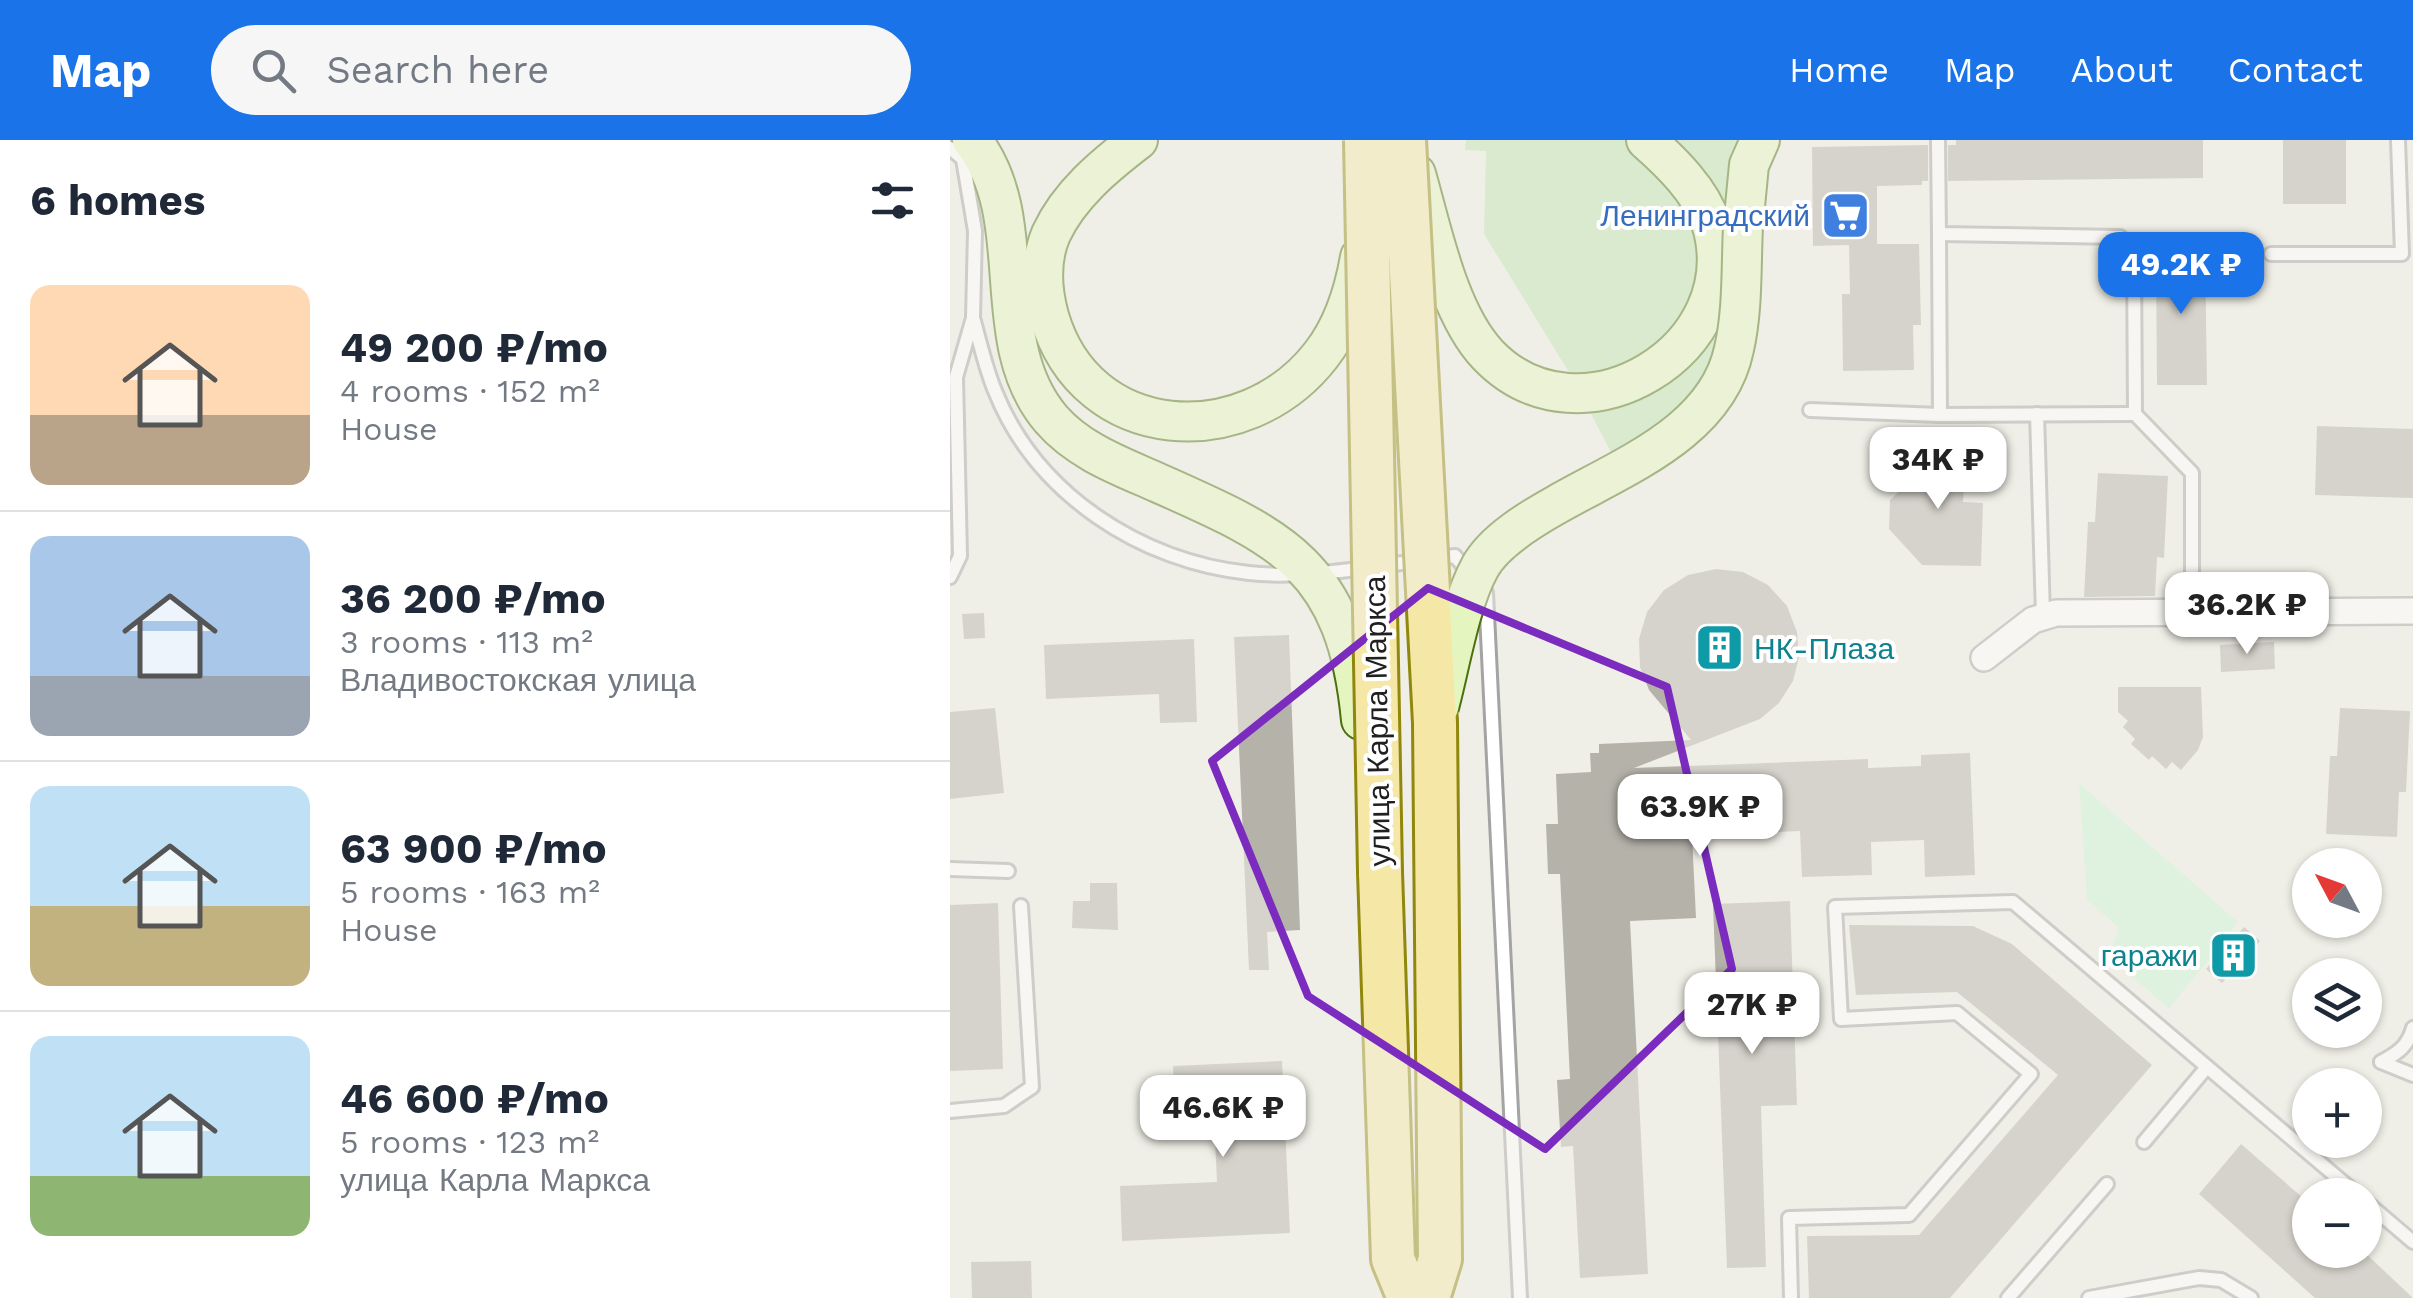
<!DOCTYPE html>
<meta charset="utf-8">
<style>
:root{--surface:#fff;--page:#f6f6f7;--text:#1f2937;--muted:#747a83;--line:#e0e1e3;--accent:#1a73e8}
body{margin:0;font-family:"Work Sans",sans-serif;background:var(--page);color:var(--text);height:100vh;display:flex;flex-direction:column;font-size:38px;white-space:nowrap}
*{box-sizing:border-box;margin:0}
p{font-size:32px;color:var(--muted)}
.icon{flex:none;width:55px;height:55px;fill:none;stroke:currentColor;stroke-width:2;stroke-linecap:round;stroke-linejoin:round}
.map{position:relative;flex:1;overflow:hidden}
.details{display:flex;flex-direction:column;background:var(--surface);width:950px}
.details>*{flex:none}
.needle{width:65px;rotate:311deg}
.controls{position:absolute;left:1342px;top:708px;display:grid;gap:20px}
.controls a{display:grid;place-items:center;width:90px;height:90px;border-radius:50%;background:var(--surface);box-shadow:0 2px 8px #0004;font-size:50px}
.price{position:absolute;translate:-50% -85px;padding:0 22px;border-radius:20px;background:#fff;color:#222;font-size:32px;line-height:65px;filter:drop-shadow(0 2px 5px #0008)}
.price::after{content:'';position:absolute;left:50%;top:60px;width:30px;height:22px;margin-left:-15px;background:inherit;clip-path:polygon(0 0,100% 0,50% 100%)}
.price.selected{background:var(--accent);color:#fff}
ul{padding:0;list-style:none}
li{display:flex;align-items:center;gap:30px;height:250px;padding:0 30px}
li+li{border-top:2px solid var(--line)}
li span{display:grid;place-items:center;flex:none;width:280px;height:200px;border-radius:20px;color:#555}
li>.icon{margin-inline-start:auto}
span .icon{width:120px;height:120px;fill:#fffc;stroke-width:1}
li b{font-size:42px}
h2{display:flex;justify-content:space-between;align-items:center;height:120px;padding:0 30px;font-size:42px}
header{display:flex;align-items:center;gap:60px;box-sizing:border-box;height:140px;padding:0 50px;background:var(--accent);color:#fff}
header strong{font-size:48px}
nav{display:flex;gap:55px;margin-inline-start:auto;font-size:35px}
.search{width:700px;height:90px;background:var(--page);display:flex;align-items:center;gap:25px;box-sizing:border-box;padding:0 35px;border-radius:55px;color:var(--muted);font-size:38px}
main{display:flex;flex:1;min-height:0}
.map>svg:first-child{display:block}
.grass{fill:#bde5b2}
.park{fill:#c9f6d8}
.building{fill:#b5b2aa}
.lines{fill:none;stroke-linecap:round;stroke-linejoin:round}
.lane-casing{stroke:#a4a4a4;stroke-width:18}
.street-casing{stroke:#a4a4a4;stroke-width:30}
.secondary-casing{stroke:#4b700e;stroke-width:42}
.primary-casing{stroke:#90870c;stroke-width:48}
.lane{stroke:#fff;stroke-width:12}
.street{stroke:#fff;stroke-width:25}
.secondary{stroke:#e4f5c0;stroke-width:38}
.primary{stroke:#f5e8a7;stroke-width:42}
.secondary-bridge-casing{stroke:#4b700e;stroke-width:42;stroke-linecap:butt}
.primary-bridge-casing{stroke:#90870c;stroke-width:48;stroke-linecap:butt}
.secondary-bridge{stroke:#e4f5c0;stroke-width:38}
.primary-bridge{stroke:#f5e8a7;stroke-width:42}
.marked{fill:none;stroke:#7b2cbf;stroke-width:8;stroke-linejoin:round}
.labels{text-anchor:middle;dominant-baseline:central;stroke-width:8;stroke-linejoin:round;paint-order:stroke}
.shop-label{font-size:30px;fill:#366cbe;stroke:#fff;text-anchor:end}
.culture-label{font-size:30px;fill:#0d838f;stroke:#fff;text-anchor:start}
.street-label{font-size:30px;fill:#202020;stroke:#fff}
</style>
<header>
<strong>Map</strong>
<div class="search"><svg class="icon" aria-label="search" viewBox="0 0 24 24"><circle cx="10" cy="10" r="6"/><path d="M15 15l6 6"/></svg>Search here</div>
<nav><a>Home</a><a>Map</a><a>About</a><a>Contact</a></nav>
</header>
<main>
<section class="details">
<h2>6 homes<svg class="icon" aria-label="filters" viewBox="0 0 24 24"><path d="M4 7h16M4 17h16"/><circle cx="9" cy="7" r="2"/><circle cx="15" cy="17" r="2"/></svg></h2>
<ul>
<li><span style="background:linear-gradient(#ffd9b3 65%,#b9a48a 0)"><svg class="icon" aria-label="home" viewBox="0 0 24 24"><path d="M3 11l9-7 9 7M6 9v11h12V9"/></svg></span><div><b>49 200 ₽/mo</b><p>4 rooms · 152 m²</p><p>House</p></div></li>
<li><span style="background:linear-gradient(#a9c7e8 70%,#9aa5b1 0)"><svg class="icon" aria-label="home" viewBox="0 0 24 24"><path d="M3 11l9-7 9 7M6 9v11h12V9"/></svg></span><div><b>36 200 ₽/mo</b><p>3 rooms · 113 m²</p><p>Владивостокская улица</p></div></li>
<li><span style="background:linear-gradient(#bfe0f5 60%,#c2b280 0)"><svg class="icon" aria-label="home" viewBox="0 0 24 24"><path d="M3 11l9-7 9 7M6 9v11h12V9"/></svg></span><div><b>63 900 ₽/mo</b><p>5 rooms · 163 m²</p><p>House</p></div></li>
<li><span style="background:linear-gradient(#bfe0f5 70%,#8fb573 0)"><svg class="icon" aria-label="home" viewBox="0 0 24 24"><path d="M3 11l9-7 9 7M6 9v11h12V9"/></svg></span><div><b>46 600 ₽/mo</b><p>5 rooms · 123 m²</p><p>улица Карла Маркса</p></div></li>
</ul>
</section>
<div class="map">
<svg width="1463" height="1158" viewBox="0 0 1463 1158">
<rect width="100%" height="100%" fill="#f0efe7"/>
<g class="grass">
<path d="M516,0H679L735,62L750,110L743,158L705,210L660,232L620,234L534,94L536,11L515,10Z"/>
<path d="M725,0H795L778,92L728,8Z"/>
<path d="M768,168L761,224L739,262L664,318L640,272L667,265Z"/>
</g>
<path class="park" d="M1129,643L1288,782L1219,869L1160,817L1168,787L1137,760Z"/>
<g class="building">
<path d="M1006,0H1253V38L998,41V5H1006Z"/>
<rect x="1333" y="0" width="63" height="64"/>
<path d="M978,5V41H972V45L927,46V104H969L971,185H963L964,230L893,231L892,154H900L899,105L863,106L862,7Z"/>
<path d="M1206,109H1255L1257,245H1207Z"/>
<path d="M1367,286L1463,289V358L1365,355Z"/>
<path d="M997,289L1002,343L1014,344L1013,362L1033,363L1031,426L972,425L939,389L940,360L959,342H975L970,292Z"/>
<path d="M1148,333L1218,336L1214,418L1207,417L1205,456L1134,457L1138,382H1145Z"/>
<path d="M766,429L793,432L818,445L837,466L847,492L849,517L843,541L829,563L810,579L684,628L918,619V628L971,626V615L1020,613L1025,735L975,737L974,700L921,702L922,735L852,737L850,691L742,696L746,778L680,781L698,1134L630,1138L623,1006L611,1007L607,940L620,939L610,734H598L596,684H608L606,634L641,632L640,613H649V604L741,600L699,550L690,527L689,499L697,472L714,450L738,435Z"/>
<path d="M34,473L35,498L14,499L12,474Z"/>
<path d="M339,495L350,790L317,792L319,830H299L284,497Z"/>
<path d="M244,499L247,582L210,583L209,554L96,559L94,505Z"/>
<path d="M1324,502L1325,529L1271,532L1270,505Z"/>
<path d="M1168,547H1251L1253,597L1248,610L1231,630L1222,622L1216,629L1202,616L1199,620L1181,604L1185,599L1173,587L1178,581L1168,572Z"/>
<path d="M45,568L54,653L0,659V572Z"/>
<path d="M1390,568L1460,571L1456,652H1449L1447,697L1376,694L1380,616H1387Z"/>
<path d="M140,743H167L168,790L122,788L123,761H140Z"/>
<path d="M840,761L847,965L811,966L816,1127L777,1128L763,764Z"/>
<path d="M48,763L53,929L0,931V765Z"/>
<path d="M899,785L1023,786L1062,804L1202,925L1000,1158H859L857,1096L969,1095L1108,935L1007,852L906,855Z"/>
<path d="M1294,787L1310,801L1272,843L1256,829Z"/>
<path d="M332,921L340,1093L172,1101L170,1046L267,1042L264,976L225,978L223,926Z"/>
<path d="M1291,1004L1360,1064V1110H1412L1463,1158H1365L1249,1054Z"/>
<path d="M81,1121L82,1158H22L21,1122Z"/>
</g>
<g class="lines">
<defs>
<g id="lane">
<path d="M988,0L989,94L1170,97L1184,116L1185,274L1242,333V472"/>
<path d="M0,8L13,19L25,91L23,178L6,237L10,416L0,437"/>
<path d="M989,94L990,275L1185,274"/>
<path d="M1321,114H1452L1448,0"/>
<path d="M23,178C30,202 35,227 45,251C86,354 191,422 299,433C361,440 443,423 505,416L536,453L570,1158"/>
<path d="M860,270L990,275"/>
<path d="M1087,274L1093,475"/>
<path d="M0,729L58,731"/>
<path d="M1431,922C1448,913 1458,906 1463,888"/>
<path d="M1431,922L1463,935"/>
<path d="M0,971L54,966L82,947L71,766"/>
<path d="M1194,1002L1257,927"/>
<path d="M1415,1061L1463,1102"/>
<path d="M841,1158L839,1078L959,1075L1081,934L1007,873L891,879L885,767L1063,762L1408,1055"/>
<path d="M1058,1158L1157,1044"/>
<path d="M1139,1158L1249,1138L1271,1140L1301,1158"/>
</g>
<path id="street" d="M1034,518L1083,480L1106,473L1463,471"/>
<g id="secondary">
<path d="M22,0C85,80 34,200 101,279C126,308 162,323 197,338C328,396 396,421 411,580"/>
<path d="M188,0C154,26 119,55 101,94C90,120 92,150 99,176C136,305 295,313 371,215C393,187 404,152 410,117"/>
<path d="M466,34C482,89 498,173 538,215C631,312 800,208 761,83C751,51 721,22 696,0"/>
<path d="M793,87L799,25L810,0"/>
</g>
<g id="primary">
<path d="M430,732L443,1119L459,1158"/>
<path d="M478,1158L490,1119L485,583"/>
</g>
</defs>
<use href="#lane" class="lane-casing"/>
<use href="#street" class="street-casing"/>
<use href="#secondary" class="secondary-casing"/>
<use href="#primary" class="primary-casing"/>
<use href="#lane" class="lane"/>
<use href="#street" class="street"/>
<use href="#secondary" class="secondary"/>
<use href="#primary" class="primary"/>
<defs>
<path id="secondary-bridge" d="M489,567C500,526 510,463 530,427C544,401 581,379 606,365C672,327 767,292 784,209C793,170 791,127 793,87"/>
<g id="primary-bridge">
<path d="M416,0L430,732"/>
<path d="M454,0L485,583"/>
</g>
</defs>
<use href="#secondary-bridge" class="secondary-bridge-casing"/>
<use href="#primary-bridge" class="primary-bridge-casing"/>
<use href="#secondary-bridge" class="secondary-bridge"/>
<use href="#primary-bridge" class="primary-bridge"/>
</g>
<path d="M0 0H1463V1158H0ZM478,448L717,547L782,829L595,1009L358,856L262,621Z" fill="#f0efe7" fill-opacity=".55" fill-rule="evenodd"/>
<path class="marked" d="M478,448L717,547L782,829L595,1009L358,856L262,621Z"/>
<defs>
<symbol id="supermarket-square" viewBox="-11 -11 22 22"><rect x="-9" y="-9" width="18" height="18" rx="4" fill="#3f7fe0" stroke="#fff"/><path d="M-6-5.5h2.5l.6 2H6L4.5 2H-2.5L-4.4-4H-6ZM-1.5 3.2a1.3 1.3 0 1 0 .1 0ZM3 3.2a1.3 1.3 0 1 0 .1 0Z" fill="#fff"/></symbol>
<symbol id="building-square" viewBox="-11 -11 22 22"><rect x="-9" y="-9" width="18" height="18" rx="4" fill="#0f9aa8" stroke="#fff"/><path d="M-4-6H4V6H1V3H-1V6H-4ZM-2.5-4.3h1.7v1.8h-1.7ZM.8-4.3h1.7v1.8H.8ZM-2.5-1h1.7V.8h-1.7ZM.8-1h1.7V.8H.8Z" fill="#fff"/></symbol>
</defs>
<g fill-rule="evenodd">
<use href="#supermarket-square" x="868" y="48" width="55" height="55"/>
<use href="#building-square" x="742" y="480" width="55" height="55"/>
<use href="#building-square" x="1256" y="788" width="55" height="55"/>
</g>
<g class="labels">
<g class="shop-label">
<text x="860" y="75">Ленинградский</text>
</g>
<g class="culture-label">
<text x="804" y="508">НК-Плаза</text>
<text x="1248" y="815" text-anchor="end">гаражи</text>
</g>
<g class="street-label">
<text transform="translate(427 581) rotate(-91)">улица Карла Маркса</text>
</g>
</g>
</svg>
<div class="controls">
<a><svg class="needle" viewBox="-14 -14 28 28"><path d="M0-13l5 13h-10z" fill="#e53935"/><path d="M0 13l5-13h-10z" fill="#747a83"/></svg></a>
<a><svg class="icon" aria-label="layers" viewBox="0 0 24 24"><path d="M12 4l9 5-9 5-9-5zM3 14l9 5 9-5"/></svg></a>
<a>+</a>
<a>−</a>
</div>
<b class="price selected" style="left:1231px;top:177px">49.2K ₽</b>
<b class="price" style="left:988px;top:372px">34K ₽</b>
<b class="price" style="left:1297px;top:517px">36.2K ₽</b>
<b class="price" style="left:750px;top:719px">63.9K ₽</b>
<b class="price" style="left:802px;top:917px">27K ₽</b>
<b class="price" style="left:273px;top:1020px">46.6K ₽</b>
</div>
</main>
